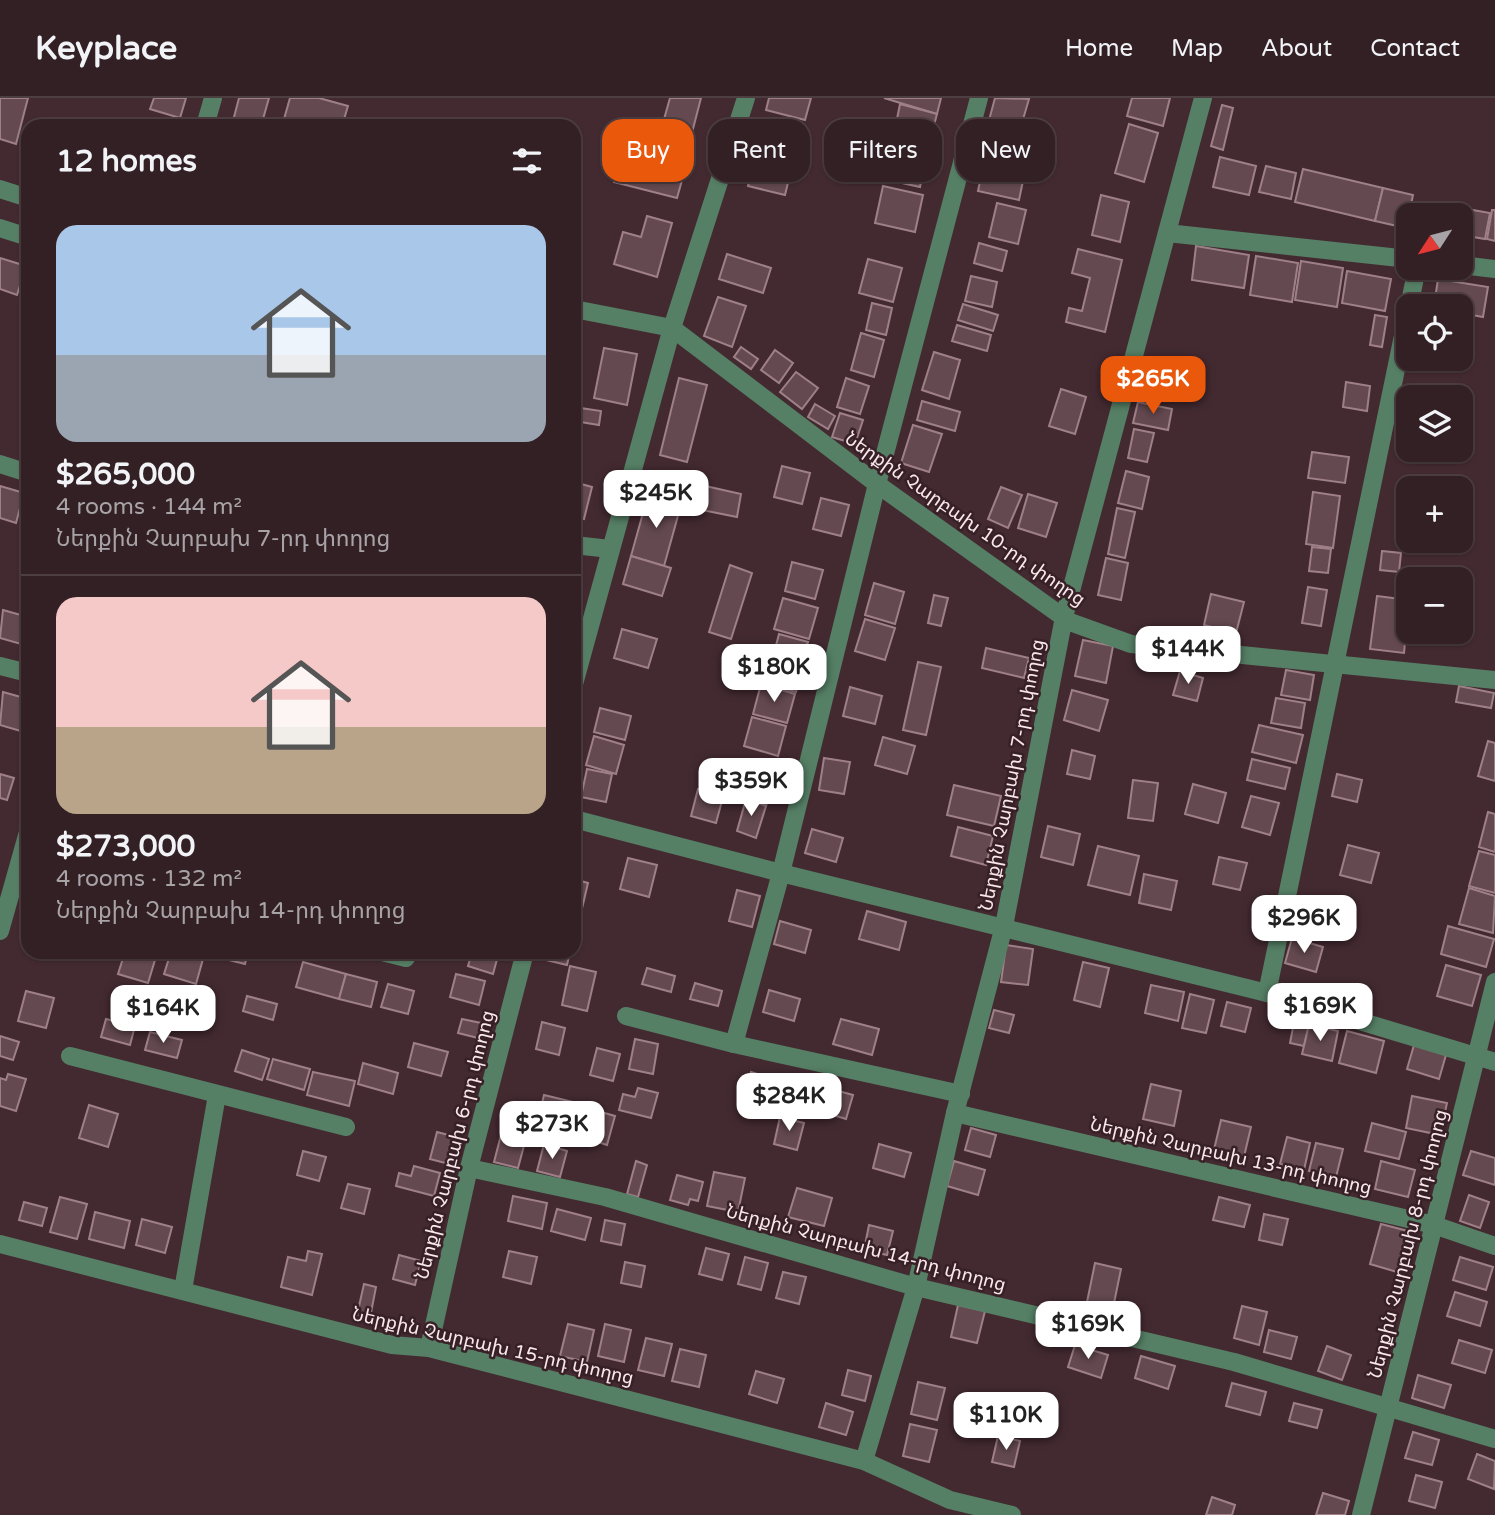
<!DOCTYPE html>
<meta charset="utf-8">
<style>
:root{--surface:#322025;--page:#3d2d32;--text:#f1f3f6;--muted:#a8a3a7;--line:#4d3e42;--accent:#ea580c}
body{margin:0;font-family:"Varela Round","Noto Sans Armenian",sans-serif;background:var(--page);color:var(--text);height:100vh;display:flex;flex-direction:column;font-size:26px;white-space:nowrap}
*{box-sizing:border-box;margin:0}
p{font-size:23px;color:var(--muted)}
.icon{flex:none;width:38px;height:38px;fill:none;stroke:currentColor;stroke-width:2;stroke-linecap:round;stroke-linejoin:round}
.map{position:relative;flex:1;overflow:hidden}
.sheet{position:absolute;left:21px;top:21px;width:560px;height:840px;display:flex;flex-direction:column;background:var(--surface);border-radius:21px;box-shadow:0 2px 5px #0004,0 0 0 2px var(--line)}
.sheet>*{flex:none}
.banner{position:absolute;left:602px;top:21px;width:665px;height:63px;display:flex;gap:14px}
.needle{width:46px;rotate:234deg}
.tools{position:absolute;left:1396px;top:105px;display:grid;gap:14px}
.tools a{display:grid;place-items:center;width:77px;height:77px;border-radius:14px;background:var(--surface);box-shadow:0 2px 5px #0004,0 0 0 2px var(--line);font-size:35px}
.price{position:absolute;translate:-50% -60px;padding:0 16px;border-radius:14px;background:#fff;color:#222;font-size:23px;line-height:46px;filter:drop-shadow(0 2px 4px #0008)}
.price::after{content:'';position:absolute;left:50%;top:42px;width:21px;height:16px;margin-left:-10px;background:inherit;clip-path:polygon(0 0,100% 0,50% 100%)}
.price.on{background:var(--accent);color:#fff}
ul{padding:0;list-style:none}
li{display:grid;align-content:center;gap:14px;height:371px;padding:0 35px}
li+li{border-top:2px solid var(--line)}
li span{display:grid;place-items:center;height:217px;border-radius:21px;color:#555}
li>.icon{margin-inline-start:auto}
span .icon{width:126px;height:126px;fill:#fffc;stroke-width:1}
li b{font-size:30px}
h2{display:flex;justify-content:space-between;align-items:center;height:84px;padding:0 35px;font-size:30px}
.tag{padding:0 24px;border-radius:21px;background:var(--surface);box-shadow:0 2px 5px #0004,0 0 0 2px var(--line);font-size:24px;line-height:63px}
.tag.on{background:var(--accent);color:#fff}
header{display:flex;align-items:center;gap:42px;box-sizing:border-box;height:98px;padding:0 35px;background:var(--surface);border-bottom:2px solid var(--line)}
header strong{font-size:33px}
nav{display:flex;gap:38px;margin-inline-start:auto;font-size:24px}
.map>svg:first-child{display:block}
.building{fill:#644950;stroke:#9f8088;stroke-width:2}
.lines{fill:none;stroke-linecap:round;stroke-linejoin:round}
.minor{stroke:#568066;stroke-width:18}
.labels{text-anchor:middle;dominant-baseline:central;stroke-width:5;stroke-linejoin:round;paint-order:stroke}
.street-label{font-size:19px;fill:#f8e7eb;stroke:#382027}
</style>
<header>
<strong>Keyplace</strong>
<nav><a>Home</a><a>Map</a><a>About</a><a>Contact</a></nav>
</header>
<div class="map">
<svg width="1495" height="1417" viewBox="0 0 1495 1417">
<rect width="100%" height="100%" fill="#432a31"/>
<g class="building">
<path d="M0,0H28L16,46L0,41Z"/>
<path d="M154,0H186L180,20L150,11Z"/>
<path d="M239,0H269L261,28L233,23Z"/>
<path d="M290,0H319L348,8L342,28H308L284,21Z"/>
<path d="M670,0H701L687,54L657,46Z"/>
<path d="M769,0H811L805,22L766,12Z"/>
<path d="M884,0H941L937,16Z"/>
<path d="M995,0L1029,1L1019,35L988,26Z"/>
<path d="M1132,0H1170L1163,28L1127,18Z"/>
<path d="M900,6L937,16L927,54L892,46Z"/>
<path d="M1222,7L1233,10L1223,52L1211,48Z"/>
<path d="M764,21L801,31L785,97L748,88Z"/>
<path d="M988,26L1019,35L1010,69L978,60Z"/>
<path d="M1129,26L1158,35L1144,84L1115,75Z"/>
<path d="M891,50L926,58L920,89L884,81Z"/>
<path d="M621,59L684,75L677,100L614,84Z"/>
<path d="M1220,59L1256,68L1249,97L1213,89Z"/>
<path d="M1266,68L1296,75L1291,101L1259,94Z"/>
<path d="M983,69L1024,78L1019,102L978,93Z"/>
<path d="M1303,71L1383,90L1375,123L1295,104Z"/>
<path d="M883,88L923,97L915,134L875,125Z"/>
<path d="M1383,90L1413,97L1406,130L1375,123Z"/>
<path d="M1101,97L1129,104L1120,144L1092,137Z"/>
<path d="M997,105L1026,112L1018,146L989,139Z"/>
<path d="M1445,107L1490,115L1485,141L1461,137V117H1443Z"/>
<path d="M1492,112H1495V143L1487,141Z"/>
<path d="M647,118L672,125L657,179L614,166L623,134L641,139Z"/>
<path d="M979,145L1007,153L1002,173L974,165Z"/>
<path d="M1196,148L1249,157L1244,190L1192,182Z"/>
<path d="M1078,151L1122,162L1105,234L1066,224L1069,210L1082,213L1090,180L1072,175Z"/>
<path d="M727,156L771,170L763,195L719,181Z"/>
<path d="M1256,158L1298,165L1292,204L1250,197Z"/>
<path d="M0,160L26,168L17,197L0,191Z"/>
<path d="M868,161L902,170L893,204L859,195Z"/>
<path d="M1301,163L1343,170L1337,209L1295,202Z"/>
<path d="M1347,173L1391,181L1385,213L1342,205Z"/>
<path d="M971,178L997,184L992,209L965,203Z"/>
<path d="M1438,181L1488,189L1483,219L1461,215V208H1434Z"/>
<path d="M718,199L746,208L732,249L704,238Z"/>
<path d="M872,205L892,210L886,237L866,232Z"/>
<path d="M963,206L998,217L993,233L958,222Z"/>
<path d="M1375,217L1387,219L1382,249L1370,247Z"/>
<path d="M957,227L991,237L987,253L952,243Z"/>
<path d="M861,235L884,242L874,279L851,272Z"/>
<path d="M741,249L758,261L751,271L734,259Z"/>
<path d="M604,250L637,256L627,307L594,300Z"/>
<path d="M775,252L793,265L779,285L761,272Z"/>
<path d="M934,254L960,262L949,301L922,292Z"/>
<path d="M1149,261L1181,269L1174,299L1142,290Z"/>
<path d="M1417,261H1433L1432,271L1415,269Z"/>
<path d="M796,274L818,290L802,311L780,294Z"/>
<path d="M679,280L707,287L687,364L660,357Z"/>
<path d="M846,280L869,288L860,316L837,309Z"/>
<path d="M1346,284L1370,288L1367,313L1343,309Z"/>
<path d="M1061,291L1086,299L1075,336L1049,328Z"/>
<path d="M922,303L960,314L955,333L917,322Z"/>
<path d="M1138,304L1172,311L1168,332L1133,325Z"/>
<path d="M815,306L835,318L828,331L808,319Z"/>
<path d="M574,309L601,313L599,327L574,323Z"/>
<path d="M840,315L863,322L855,346L832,339Z"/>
<path d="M913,327L942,336L929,374L901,365Z"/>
<path d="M1134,331L1154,335L1147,364L1128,360Z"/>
<path d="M1312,354L1349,359L1345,385L1308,380Z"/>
<path d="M782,368L810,375L802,406L774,399Z"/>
<path d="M1126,373L1149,379L1142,411L1118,405Z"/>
<path d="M574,384L592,389L584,421L574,418Z"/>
<path d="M701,387L741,396L737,419L697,411Z"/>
<path d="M0,388L24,395L16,425L0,420Z"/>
<path d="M1001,389L1022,397L1008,430L988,421Z"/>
<path d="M1313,394L1340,398L1333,450L1306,446Z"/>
<path d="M1028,396L1057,405L1046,439L1018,430Z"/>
<path d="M648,397L681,407L664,468L631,458Z"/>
<path d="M821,400L849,407L841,438L813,431Z"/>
<path d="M1117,410L1135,414L1125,460L1108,456Z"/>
<path d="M1413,443H1456L1457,446H1413Z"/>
<path d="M1312,449L1331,451L1328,475L1309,473Z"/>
<path d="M1382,453L1401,455L1399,474L1380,472Z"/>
<path d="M631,458L671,470L662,498L623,486Z"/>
<path d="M1106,460L1128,465L1121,502L1098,497Z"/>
<path d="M792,464L823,472L815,501L785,493Z"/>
<path d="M730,467L752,475L731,541L709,534Z"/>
<path d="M874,485L904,494L895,526L865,517Z"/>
<path d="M1308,489L1327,492L1321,528L1302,525Z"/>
<path d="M1211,496L1244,504L1236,535L1204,527Z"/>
<path d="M934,497L948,500L941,528L928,525Z"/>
<path d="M1377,498L1409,502L1404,555L1370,551Z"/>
<path d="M783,500L818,510L809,541L774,531Z"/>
<path d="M3,512L28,519V548L0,540Z"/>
<path d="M865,521L895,530L885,562L855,553Z"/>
<path d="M622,531L657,541L648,570L614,560Z"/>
<path d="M779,536L808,544L802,564L774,555Z"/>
<path d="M1083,542L1113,548L1106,585L1075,578Z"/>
<path d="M986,550L1029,560L1024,580L982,570Z"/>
<path d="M768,558L803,567L796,594L761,585Z"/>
<path d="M918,564L941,569L926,637L903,632Z"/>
<path d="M1286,572L1314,577L1310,602L1281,597Z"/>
<path d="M1180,573L1203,580L1197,603L1173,597Z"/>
<path d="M761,586L795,596L787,625L753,616Z"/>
<path d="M1459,588L1494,595L1491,610L1456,604Z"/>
<path d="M850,589L882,598L875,626L843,618Z"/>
<path d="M1072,592L1108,602L1099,633L1064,622Z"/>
<path d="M3,594L28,601L24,634L0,627Z"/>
<path d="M1276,600L1305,605L1301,630L1271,625Z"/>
<path d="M600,610L631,618L625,642L594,634Z"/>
<path d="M752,619L786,628L778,658L744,648Z"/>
<path d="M1259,627L1303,637L1296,665L1252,654Z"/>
<path d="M594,638L624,647L616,676L586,667Z"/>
<path d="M883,639L915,648L907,676L875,667Z"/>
<path d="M1488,643L1495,645V683L1478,678Z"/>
<path d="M1072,652L1095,658L1090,681L1067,676Z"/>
<path d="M824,660L850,664L844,696L819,692Z"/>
<path d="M1252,661L1290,670L1285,691L1247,682Z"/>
<path d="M587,671L612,676L606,704L581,699Z"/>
<path d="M0,676L14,680L7,702L0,700Z"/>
<path d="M1337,676L1362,682L1357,704L1332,698Z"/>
<path d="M753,680L773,687L766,708L746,701Z"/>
<path d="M1133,682L1158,685L1153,723L1128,720Z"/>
<path d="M1193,686L1226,695L1218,725L1185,716Z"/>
<path d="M954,687L1001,698L994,728L947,717Z"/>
<path d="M698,691L723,699L716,725L691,718Z"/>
<path d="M1251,698L1279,705L1270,737L1242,729Z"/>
<path d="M746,701L766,708L756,740L737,733Z"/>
<path d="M1488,714L1495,716V754L1479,749Z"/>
<path d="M1048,728L1080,736L1073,767L1041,759Z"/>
<path d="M958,729L993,738L986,767L951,758Z"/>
<path d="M812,731L843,740L836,764L805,755Z"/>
<path d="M1348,747L1379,755L1371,785L1340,777Z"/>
<path d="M1098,748L1139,758L1130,797L1088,787Z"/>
<path d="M1479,753L1495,757V795L1469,788Z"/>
<path d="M1219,759L1247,765L1240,792L1213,786Z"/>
<path d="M628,760L657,767L649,799L620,791Z"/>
<path d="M1144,776L1177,783L1171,812L1139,805Z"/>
<path d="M574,781L588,785L580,819L574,818Z"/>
<path d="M1469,790L1495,798L1493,835L1459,826Z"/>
<path d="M737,792L760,798L752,829L729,823Z"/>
<path d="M1301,805L1329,813L1321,841L1293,833Z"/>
<path d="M867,813L906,824L899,852L859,841Z"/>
<path d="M780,823L811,832L805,855L774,846Z"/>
<path d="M1448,828L1494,841L1486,869L1441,856Z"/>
<path d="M1292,840L1323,849L1316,874L1285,865Z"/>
<path d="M1006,847L1033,851L1028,887L1001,884Z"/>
<path d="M125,854L155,862L148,885L118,876Z"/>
<path d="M171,854L203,861L196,886L164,876Z"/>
<path d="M210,854H248L245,866L209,857Z"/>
<path d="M472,854H499L493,876L468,868Z"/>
<path d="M548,854H570L567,867L546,862Z"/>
<path d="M303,864L346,876L339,901L296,889Z"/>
<path d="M1083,864L1109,870L1100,909L1074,902Z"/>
<path d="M1446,867L1481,877L1472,908L1437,898Z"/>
<path d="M570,868L596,874L587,913L562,907Z"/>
<path d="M647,870L675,878L671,894L642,886Z"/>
<path d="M346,876L377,884L371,909L339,901Z"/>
<path d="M456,876L485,883L479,907L450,899Z"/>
<path d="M695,885L722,893L718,908L690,901Z"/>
<path d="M388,886L414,893L408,916L381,909Z"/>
<path d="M1151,887L1184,894L1178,923L1145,915Z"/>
<path d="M769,892L800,901L794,923L763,914Z"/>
<path d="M26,893L54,900L46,930L18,923Z"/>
<path d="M1190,896L1214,902L1206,935L1182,930Z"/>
<path d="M247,898L277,906L273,922L243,913Z"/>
<path d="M1227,904L1251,910L1245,934L1221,928Z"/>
<path d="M994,912L1014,917L1009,935L989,930Z"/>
<path d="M1295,919L1310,922L1304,948L1290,945Z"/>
<path d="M106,921L135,928L130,947L101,939Z"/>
<path d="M462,921L486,926L482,941L458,935Z"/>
<path d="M841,921L879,931L872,957L833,946Z"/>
<path d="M542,924L565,930L559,957L536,951Z"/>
<path d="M1309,927L1338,933L1332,963L1302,956Z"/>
<path d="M1347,933L1384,943L1376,975L1339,965Z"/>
<path d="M150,934L182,942L177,960L145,952Z"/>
<path d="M0,938L19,944L13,962L0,958Z"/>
<path d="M635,941L658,946L653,976L629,971Z"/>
<path d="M414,945L448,954L441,978L408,969Z"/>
<path d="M1414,947L1446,957L1439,981L1407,971Z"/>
<path d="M597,950L620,956L613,983L590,977Z"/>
<path d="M242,952L269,961L262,982L235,973Z"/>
<path d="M273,961L310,971L304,992L267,981Z"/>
<path d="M363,965L398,975L393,996L358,986Z"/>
<path d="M313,974L355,983L349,1008L307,997Z"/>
<path d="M751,974L777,982L769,1004L744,996Z"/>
<path d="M8,976L26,981L16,1013L0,1008V980L6,982Z"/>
<path d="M1151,986L1181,993L1174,1028L1143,1021Z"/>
<path d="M817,987L853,997L846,1021L810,1010Z"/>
<path d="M638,990L658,995L651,1020L619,1012L623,996L635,999Z"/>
<path d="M544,997L577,1005L572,1026L539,1018Z"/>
<path d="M1412,998L1447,1005L1440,1037L1406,1030Z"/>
<path d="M89,1007L118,1016L108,1049L79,1040Z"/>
<path d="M587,1010L615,1018L607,1047L579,1038Z"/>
<path d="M780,1019L804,1025L797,1052L774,1046Z"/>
<path d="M1221,1022L1251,1029L1243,1063L1213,1056Z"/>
<path d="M1372,1025L1406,1034L1399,1061L1365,1053Z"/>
<path d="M971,1030L996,1037L990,1059L965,1052Z"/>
<path d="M437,1034L460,1040L453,1067L430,1061Z"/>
<path d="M501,1037L525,1044L518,1070L494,1064Z"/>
<path d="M1287,1039L1310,1045L1304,1072L1280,1066Z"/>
<path d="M1316,1045L1343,1051L1336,1079L1309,1073Z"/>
<path d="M544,1046L567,1053L560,1079L537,1073Z"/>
<path d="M879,1046L911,1055L904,1079L873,1070Z"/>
<path d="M303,1053L326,1059L319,1083L297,1077Z"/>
<path d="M1471,1053L1495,1060V1087L1463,1077Z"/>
<path d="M636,1063L647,1067L638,1099L627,1096Z"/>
<path d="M954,1063L985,1072L978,1097L947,1088Z"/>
<path d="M1381,1063L1415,1072L1408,1099L1375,1091Z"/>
<path d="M414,1068L440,1075L434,1098L396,1088L399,1075L411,1078Z"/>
<path d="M714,1074L745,1080L738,1114L707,1108Z"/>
<path d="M677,1077L703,1084L698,1103L690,1101L688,1107L670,1102Z"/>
<path d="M348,1086L370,1091L364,1116L341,1110Z"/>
<path d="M797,1090L832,1100L824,1128L788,1119Z"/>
<path d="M1469,1097L1489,1104L1480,1130L1460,1123Z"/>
<path d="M513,1098L547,1105L542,1131L508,1123Z"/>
<path d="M60,1099L87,1106L77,1141L50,1134Z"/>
<path d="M1219,1099L1250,1107L1244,1129L1213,1122Z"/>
<path d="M24,1104L47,1110L42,1128L19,1122Z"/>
<path d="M557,1111L591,1120L585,1142L551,1133Z"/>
<path d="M95,1114L130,1123L124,1150L89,1141Z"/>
<path d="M1264,1116L1288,1121L1282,1147L1259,1142Z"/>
<path d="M142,1121L172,1129L165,1155L136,1147Z"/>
<path d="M605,1122L625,1126L621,1147L601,1143Z"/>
<path d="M1381,1126L1408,1133L1397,1174L1370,1166Z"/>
<path d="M869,1127L893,1133L887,1157L864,1152Z"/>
<path d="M706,1150L729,1156L722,1182L699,1176Z"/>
<path d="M308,1153L322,1156L312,1197L281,1189L288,1159L306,1163Z"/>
<path d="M509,1153L537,1159L531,1186L503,1179Z"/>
<path d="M399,1157L421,1163L415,1187L393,1181Z"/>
<path d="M745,1159L768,1165L761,1192L738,1186Z"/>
<path d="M1460,1159L1493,1169L1486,1192L1453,1182Z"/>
<path d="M625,1164L645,1168L641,1189L621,1185Z"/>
<path d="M1095,1165L1121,1171L1113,1210L1087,1204Z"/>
<path d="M783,1174L806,1179L799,1206L776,1200Z"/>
<path d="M364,1186L376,1189L370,1220L357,1217Z"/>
<path d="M1455,1194L1487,1204L1480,1228L1447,1218Z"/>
<path d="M958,1207L985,1213L977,1245L951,1239Z"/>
<path d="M1242,1208L1267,1214L1259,1247L1234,1240Z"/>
<path d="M568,1226L594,1232L587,1264L560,1258Z"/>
<path d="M605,1226L631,1232L624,1264L598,1258Z"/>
<path d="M1269,1232L1297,1239L1291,1261L1264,1254Z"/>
<path d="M646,1240L672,1246L664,1278L638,1272Z"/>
<path d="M1459,1242L1492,1252L1485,1275L1452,1265Z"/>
<path d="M1075,1247L1108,1257L1101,1280L1068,1269Z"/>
<path d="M1327,1248L1351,1257L1342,1282L1318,1273Z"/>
<path d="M680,1251L706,1257L699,1289L672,1283Z"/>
<path d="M1141,1258L1175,1268L1168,1291L1135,1280Z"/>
<path d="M848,1272L871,1278L865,1303L842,1297Z"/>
<path d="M756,1273L784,1281L777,1305L749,1296Z"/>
<path d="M1418,1277L1451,1287L1444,1310L1412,1300Z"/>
<path d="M918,1284L945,1290L937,1322L911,1316Z"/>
<path d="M1232,1285L1266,1294L1260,1317L1226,1308Z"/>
<path d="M826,1305L853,1314L846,1337L819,1329Z"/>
<path d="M1294,1305L1322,1312L1317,1330L1289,1323Z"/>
<path d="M910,1326L937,1332L929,1364L903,1358Z"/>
<path d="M1413,1334L1439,1342L1432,1367L1405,1360Z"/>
<path d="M998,1338L1020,1343L1014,1369L992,1364Z"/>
<path d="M1477,1356L1495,1363L1494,1391L1468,1381Z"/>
<path d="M1416,1377L1442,1384L1435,1410L1409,1403Z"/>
<path d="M1323,1395L1349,1403L1345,1417H1316Z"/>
<path d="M1212,1399L1235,1407L1232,1417H1206Z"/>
</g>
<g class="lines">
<g class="minor">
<path d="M205,28L213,0"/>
<path d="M0,91L28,100"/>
<path d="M0,130L28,139"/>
<path d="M1167,135L1409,161"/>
<path d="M1461,167L1495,171"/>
<path d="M574,211L672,230L877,386L1070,524L1131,546L1495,582"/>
<path d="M0,366L28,375"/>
<path d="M574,447L610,451"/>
<path d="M0,568L28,575"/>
<path d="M574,586L672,230L746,0"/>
<path d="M574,721L781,775L1267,895L1495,964"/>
<path d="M0,833L28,734"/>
<path d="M382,854L406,860"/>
<path d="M1267,895L1417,170"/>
<path d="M626,918L734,946L961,996"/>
<path d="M734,946L781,775L877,386L979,0"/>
<path d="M70,958L346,1029"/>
<path d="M955,1015L1434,1127L1495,1148"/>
<path d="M469,1070L605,1099L916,1189L1234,1264L1495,1341"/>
<path d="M0,1146L392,1247L429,1250L864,1363L950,1402L1012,1417"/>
<path d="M183,1192L217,997"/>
<path d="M429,1250L469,1070L525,854"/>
<path d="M864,1363L916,1189L955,1015L1004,828L1064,519L1203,0"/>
<path d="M1361,1417L1495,884"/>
</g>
</g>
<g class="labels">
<g class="street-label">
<text transform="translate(965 421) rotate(35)">Ներքին Չարբախ 10-րդ փողոց</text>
<text transform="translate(1012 677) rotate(-79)">Ներքին Չարբախ 7-րդ փողոց</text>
<text transform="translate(455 1047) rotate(-76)">Ներքին Չարբախ 6-րդ փողոց</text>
<text transform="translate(1231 1058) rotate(13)">Ներքին Չարբախ 13-րդ փողոց</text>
<text transform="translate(1408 1146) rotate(-76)">Ներքին Չարբախ 8-րդ փողոց</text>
<text transform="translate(866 1150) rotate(15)">Ներքին Չարբախ 14-րդ փողոց</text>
<text transform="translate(493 1248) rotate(13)">Ներքին Չարբախ 15-րդ փողոց</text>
</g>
</g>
</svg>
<div class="tools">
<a><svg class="needle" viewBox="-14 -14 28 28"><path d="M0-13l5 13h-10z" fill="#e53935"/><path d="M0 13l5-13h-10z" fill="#a8a3a7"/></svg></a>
<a><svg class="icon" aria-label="locate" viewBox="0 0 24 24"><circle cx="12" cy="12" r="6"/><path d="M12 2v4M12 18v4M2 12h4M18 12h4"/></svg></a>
<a><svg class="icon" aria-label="layers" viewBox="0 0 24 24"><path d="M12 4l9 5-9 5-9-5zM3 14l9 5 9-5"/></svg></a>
<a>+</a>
<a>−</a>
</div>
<b class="price on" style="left:1153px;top:318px">$265K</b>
<b class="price" style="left:656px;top:432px">$245K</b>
<b class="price" style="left:1188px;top:588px">$144K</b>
<b class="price" style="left:774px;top:606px">$180K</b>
<b class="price" style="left:751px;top:720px">$359K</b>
<b class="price" style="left:1304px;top:857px">$296K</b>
<b class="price" style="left:1320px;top:945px">$169K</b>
<b class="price" style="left:163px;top:947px">$164K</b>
<b class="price" style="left:789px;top:1035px">$284K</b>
<b class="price" style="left:552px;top:1063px">$273K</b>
<b class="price" style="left:1088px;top:1263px">$169K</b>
<b class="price" style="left:1006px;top:1354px">$110K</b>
<div class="banner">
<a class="tag on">Buy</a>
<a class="tag">Rent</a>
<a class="tag">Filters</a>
<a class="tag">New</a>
</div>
<section class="sheet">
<h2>12 homes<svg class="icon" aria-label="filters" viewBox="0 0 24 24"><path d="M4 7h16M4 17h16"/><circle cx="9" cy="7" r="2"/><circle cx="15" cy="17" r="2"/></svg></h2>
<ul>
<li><span style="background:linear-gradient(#a9c7e8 60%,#9aa5b1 0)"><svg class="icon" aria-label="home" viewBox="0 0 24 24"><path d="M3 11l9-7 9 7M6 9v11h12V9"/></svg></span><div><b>$265,000</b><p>4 rooms · 144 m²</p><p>Ներքին Չարբախ 7-րդ փողոց</p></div></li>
<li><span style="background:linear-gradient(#f6c9c9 60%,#b9a48a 0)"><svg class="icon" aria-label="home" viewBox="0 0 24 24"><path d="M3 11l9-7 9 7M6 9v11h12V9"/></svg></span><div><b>$273,000</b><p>4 rooms · 132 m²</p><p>Ներքին Չարբախ 14-րդ փողոց</p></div></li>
</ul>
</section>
</div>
